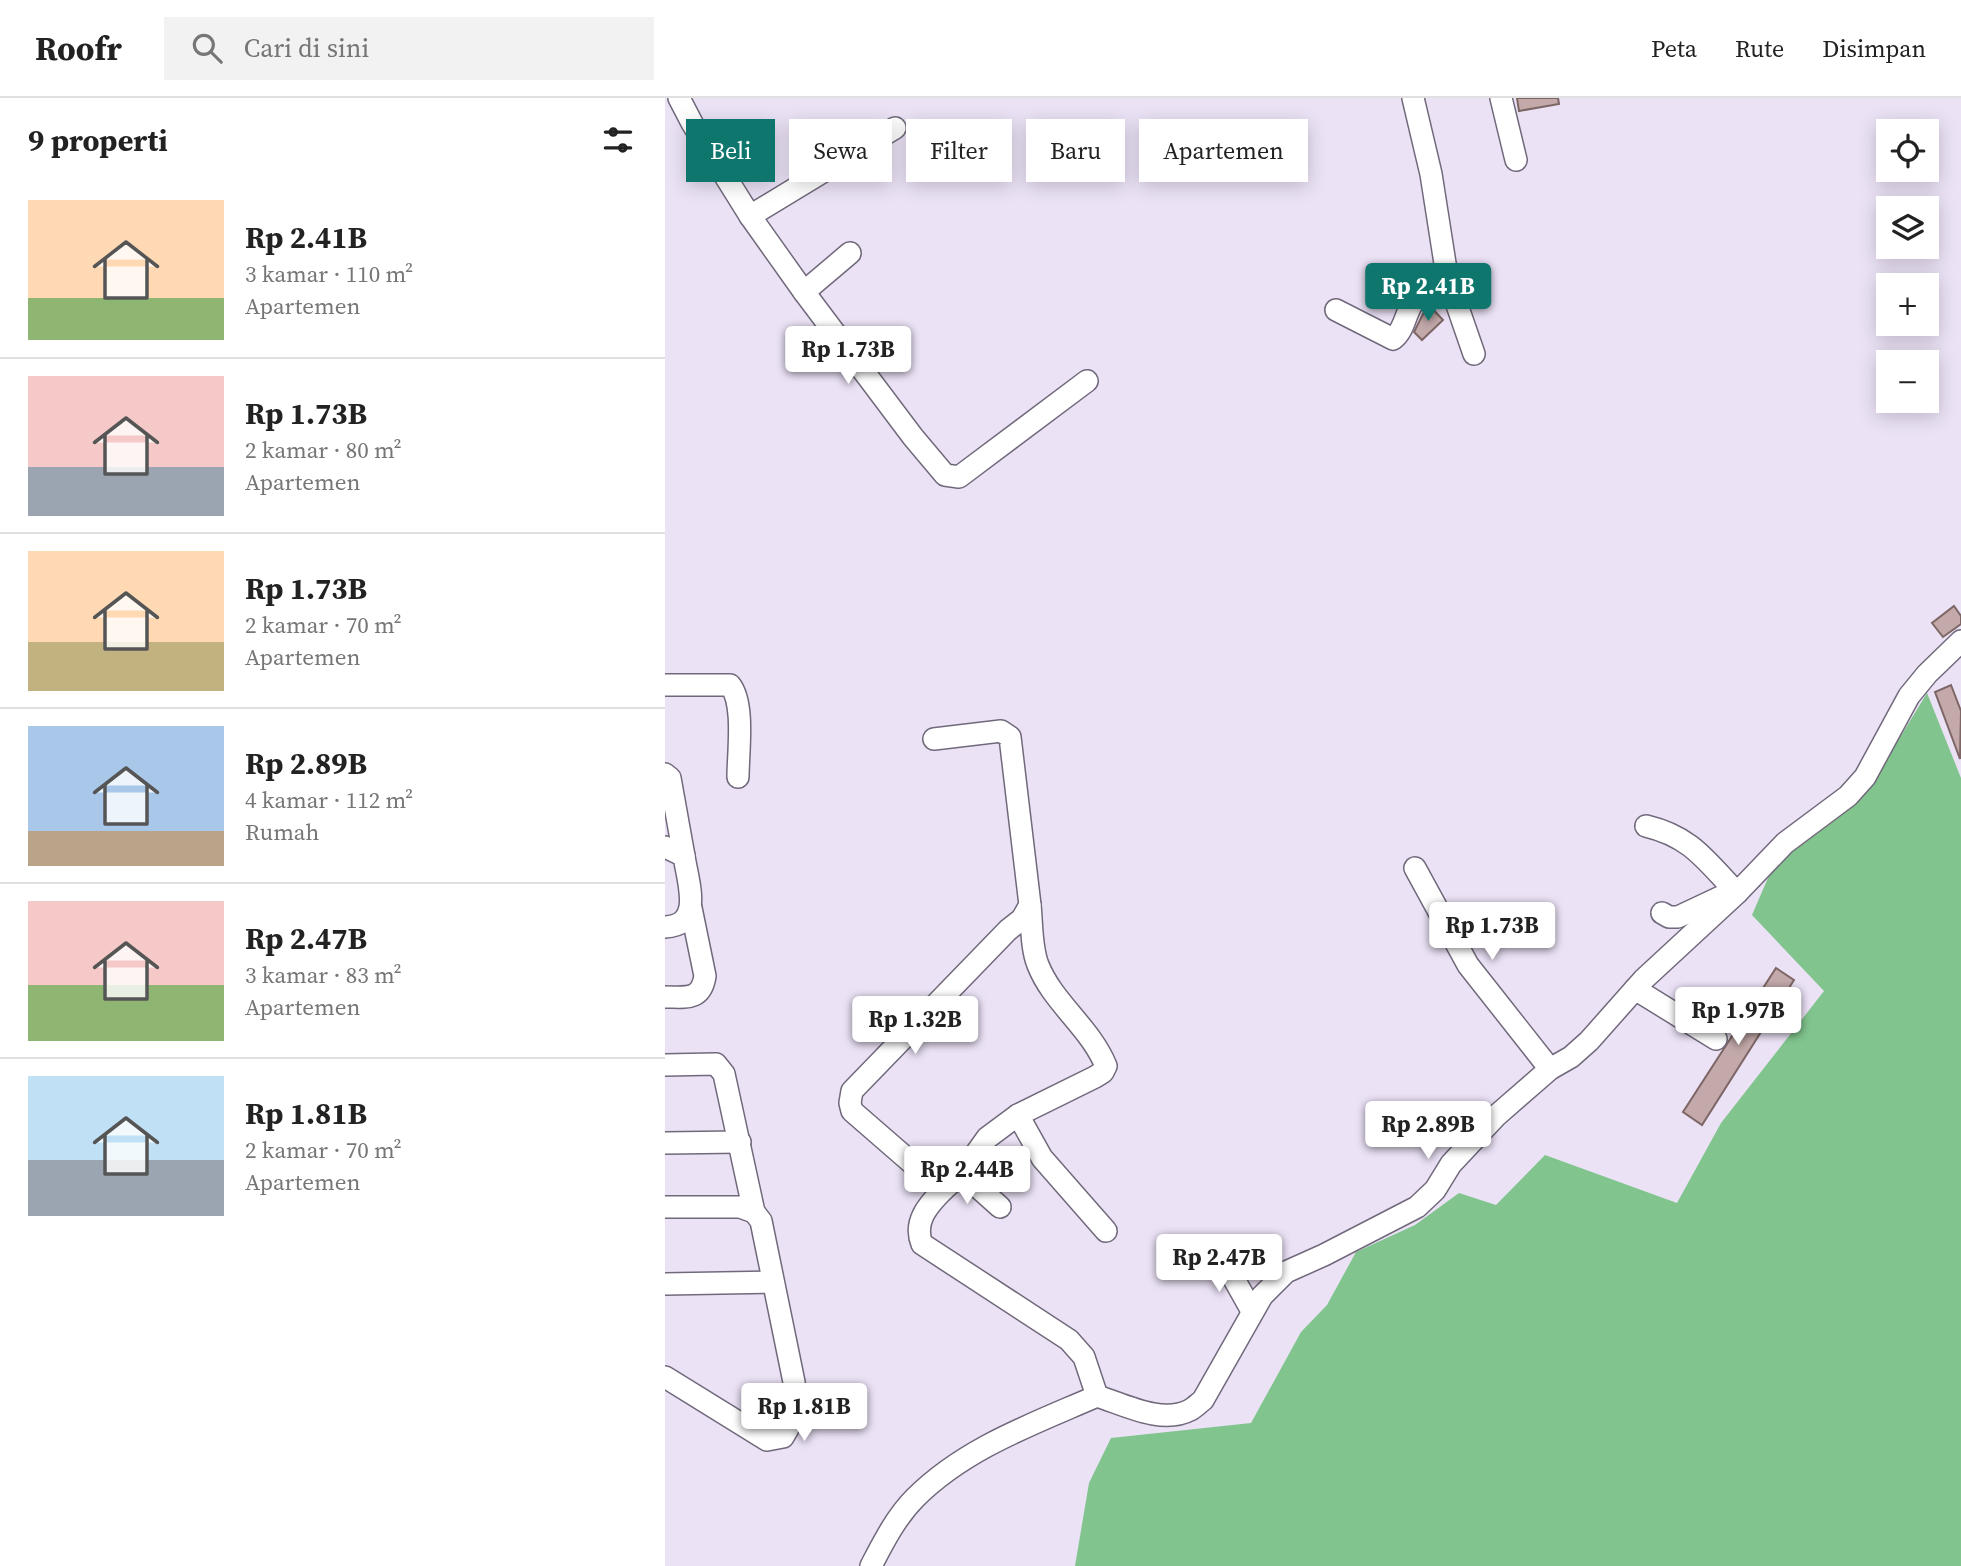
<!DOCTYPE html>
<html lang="id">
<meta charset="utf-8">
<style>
:root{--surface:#fff;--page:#f2f2f2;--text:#222;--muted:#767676;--line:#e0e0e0;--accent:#0f766e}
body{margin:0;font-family:"Source Serif 4",serif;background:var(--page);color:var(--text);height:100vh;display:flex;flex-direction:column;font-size:26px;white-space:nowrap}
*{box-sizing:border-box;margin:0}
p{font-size:23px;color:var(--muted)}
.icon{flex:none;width:38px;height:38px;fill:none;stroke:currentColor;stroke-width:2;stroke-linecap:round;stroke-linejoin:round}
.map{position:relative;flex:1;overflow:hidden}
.details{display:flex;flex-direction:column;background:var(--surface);width:665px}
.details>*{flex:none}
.hud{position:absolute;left:21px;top:21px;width:665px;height:63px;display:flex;gap:14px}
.fabs{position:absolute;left:1211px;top:21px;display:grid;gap:14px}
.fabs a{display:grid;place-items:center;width:63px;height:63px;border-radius:0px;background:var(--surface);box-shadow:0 4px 18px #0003;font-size:35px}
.price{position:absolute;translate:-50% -60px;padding:0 16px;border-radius:7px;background:#fff;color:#222;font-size:23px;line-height:46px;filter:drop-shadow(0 2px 4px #0008)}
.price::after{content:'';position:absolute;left:50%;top:42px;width:21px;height:16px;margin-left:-10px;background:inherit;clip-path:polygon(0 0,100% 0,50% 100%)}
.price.active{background:var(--accent);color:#fff}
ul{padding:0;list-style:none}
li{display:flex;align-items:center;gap:21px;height:175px;padding:0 28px}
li+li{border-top:2px solid var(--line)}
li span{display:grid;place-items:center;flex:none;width:196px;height:140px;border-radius:0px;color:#555}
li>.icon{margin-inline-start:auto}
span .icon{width:84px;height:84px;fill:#fffc;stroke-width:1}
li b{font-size:30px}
h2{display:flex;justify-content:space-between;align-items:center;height:84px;padding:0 28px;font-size:30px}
.chip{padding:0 24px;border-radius:0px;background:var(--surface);box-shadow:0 4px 18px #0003;font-size:24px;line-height:63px}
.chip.active{background:var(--accent);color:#fff}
header{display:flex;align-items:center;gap:42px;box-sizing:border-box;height:98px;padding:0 35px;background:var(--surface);border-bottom:2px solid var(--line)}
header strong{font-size:33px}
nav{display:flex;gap:38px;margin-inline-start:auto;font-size:24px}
.search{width:490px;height:63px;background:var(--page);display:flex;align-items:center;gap:18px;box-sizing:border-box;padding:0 24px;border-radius:0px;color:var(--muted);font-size:26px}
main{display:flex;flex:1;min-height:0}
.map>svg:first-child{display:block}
.forest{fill:#81c48e}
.building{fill:#c3a9a9;stroke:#7d6665;stroke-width:2}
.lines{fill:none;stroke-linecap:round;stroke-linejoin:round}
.minor-casing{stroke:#71697b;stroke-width:24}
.minor{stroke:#fff;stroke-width:21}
</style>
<header>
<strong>Roofr</strong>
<div class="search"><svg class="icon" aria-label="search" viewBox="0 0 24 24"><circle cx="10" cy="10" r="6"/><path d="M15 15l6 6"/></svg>Cari di sini</div>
<nav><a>Peta</a><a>Rute</a><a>Disimpan</a></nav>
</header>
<main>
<section class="details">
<h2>9 properti<svg class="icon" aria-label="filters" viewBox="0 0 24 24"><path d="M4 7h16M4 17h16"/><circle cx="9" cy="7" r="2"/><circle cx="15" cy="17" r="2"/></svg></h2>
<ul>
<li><span style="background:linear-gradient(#ffd9b3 70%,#8fb573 0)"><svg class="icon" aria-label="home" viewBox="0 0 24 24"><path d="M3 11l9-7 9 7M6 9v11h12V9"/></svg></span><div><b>Rp 2.41B</b><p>3 kamar · 110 m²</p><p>Apartemen</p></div></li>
<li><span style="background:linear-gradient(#f6c9c9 65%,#9aa5b1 0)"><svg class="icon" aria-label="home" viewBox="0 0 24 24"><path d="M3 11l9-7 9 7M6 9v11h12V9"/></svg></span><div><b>Rp 1.73B</b><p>2 kamar · 80 m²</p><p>Apartemen</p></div></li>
<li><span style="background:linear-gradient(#ffd9b3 65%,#c2b280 0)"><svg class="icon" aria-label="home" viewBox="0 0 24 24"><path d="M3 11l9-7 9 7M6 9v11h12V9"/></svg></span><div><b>Rp 1.73B</b><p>2 kamar · 70 m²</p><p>Apartemen</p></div></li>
<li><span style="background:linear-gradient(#a9c7e8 75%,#b9a48a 0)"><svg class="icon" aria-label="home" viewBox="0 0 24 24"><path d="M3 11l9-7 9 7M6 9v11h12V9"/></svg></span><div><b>Rp 2.89B</b><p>4 kamar · 112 m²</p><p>Rumah</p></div></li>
<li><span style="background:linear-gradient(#f6c9c9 60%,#8fb573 0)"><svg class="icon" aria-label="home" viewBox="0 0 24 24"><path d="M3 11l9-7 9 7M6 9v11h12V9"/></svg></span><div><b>Rp 2.47B</b><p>3 kamar · 83 m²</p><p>Apartemen</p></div></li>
<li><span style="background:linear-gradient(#bfe0f5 60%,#9aa5b1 0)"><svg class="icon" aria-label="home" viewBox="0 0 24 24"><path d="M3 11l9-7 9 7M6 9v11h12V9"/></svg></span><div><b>Rp 1.81B</b><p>2 kamar · 70 m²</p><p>Apartemen</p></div></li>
</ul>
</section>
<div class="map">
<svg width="1296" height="1468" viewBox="0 0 1296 1468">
<rect width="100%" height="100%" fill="#ebe2f6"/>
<path class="forest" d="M1262,595L1296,680V1468H410L424,1385L446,1340L586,1325L636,1234L662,1207L691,1154L750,1127L794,1095L831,1107L880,1057L1012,1105L1056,1025L1159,893L1087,817L1109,766L1209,682Z"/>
<g class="building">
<path d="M852,0H893L894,6L854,13Z"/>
<path d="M763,206L778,222L757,242L749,234Z"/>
<path d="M1289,508L1296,518V526L1278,539L1267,525Z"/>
<path d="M1286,587L1296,613L1295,661L1270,594Z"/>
<path d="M1111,870L1129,882L1037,1027L1018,1014Z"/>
</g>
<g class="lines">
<defs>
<g id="minor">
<path d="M14,0L27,25L85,118L139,194L248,339L280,377L294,379L422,283"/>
<path d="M748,0L766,76L782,178L809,256"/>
<path d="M836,0L851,62"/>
<path d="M85,118L230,30"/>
<path d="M139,194L185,155"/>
<path d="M671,212L728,241C739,233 740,217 747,206C755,192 768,186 782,178"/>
<path d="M0,587H65C80,605 73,655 73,679"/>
<path d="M269,641L336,633L345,639L365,807L357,821L343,832L187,993L185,1005L187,1013L278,1092C263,1107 248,1124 257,1146L404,1242L419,1259L432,1298"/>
<path d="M0,676L5,680L19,758"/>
<path d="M981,728C1027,739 1041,763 1072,795"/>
<path d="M0,749L19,758C23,785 39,827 0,829"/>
<path d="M750,770L803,867L885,971"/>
<path d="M997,815L1004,819H1013L1064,795"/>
<path d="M970,891L1051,941"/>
<path d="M0,899C21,899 36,903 40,878L26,810"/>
<path d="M0,967L51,966L59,976L89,1114"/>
<path d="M353,1017L377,1060L441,1133"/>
<path d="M0,1045L75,1044"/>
<path d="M297,1075L335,1109"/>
<path d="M278,1092L297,1075L322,1040L353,1017L430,979L438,974L441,968C425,929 388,905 373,867C366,850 367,825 365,807"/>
<path d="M0,1109H75L89,1114L96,1123L129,1284C132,1309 132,1317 118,1339L102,1342L0,1279"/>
<path d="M556,1158L587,1213"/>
<path d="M0,1186L108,1184"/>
<path d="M206,1468C218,1445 231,1419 250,1400C300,1350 368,1326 432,1298C458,1306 497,1327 525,1312C529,1310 534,1305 538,1302L597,1198L621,1174L659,1157L752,1109L770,1092L786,1066L831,1018L885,971L906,959L924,943L979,881L1072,795L1120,745L1183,698L1200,679L1244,598L1262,576L1296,543"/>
</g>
</defs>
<use href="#minor" class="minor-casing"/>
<use href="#minor" class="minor"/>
</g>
</svg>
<div class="fabs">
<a><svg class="icon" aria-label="locate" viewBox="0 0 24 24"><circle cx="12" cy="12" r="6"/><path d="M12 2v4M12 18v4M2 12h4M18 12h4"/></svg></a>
<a><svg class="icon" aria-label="layers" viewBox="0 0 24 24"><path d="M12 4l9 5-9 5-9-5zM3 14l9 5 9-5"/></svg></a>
<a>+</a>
<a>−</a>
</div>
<b class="price active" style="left:763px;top:225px">Rp 2.41B</b>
<b class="price" style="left:183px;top:288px">Rp 1.73B</b>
<b class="price" style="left:827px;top:864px">Rp 1.73B</b>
<b class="price" style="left:1073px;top:949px">Rp 1.97B</b>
<b class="price" style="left:250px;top:958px">Rp 1.32B</b>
<b class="price" style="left:763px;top:1063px">Rp 2.89B</b>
<b class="price" style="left:302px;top:1108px">Rp 2.44B</b>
<b class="price" style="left:554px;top:1196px">Rp 2.47B</b>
<b class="price" style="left:139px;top:1345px">Rp 1.81B</b>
<div class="hud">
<a class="chip active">Beli</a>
<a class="chip">Sewa</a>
<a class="chip">Filter</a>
<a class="chip">Baru</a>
<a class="chip">Apartemen</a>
</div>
</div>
</main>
